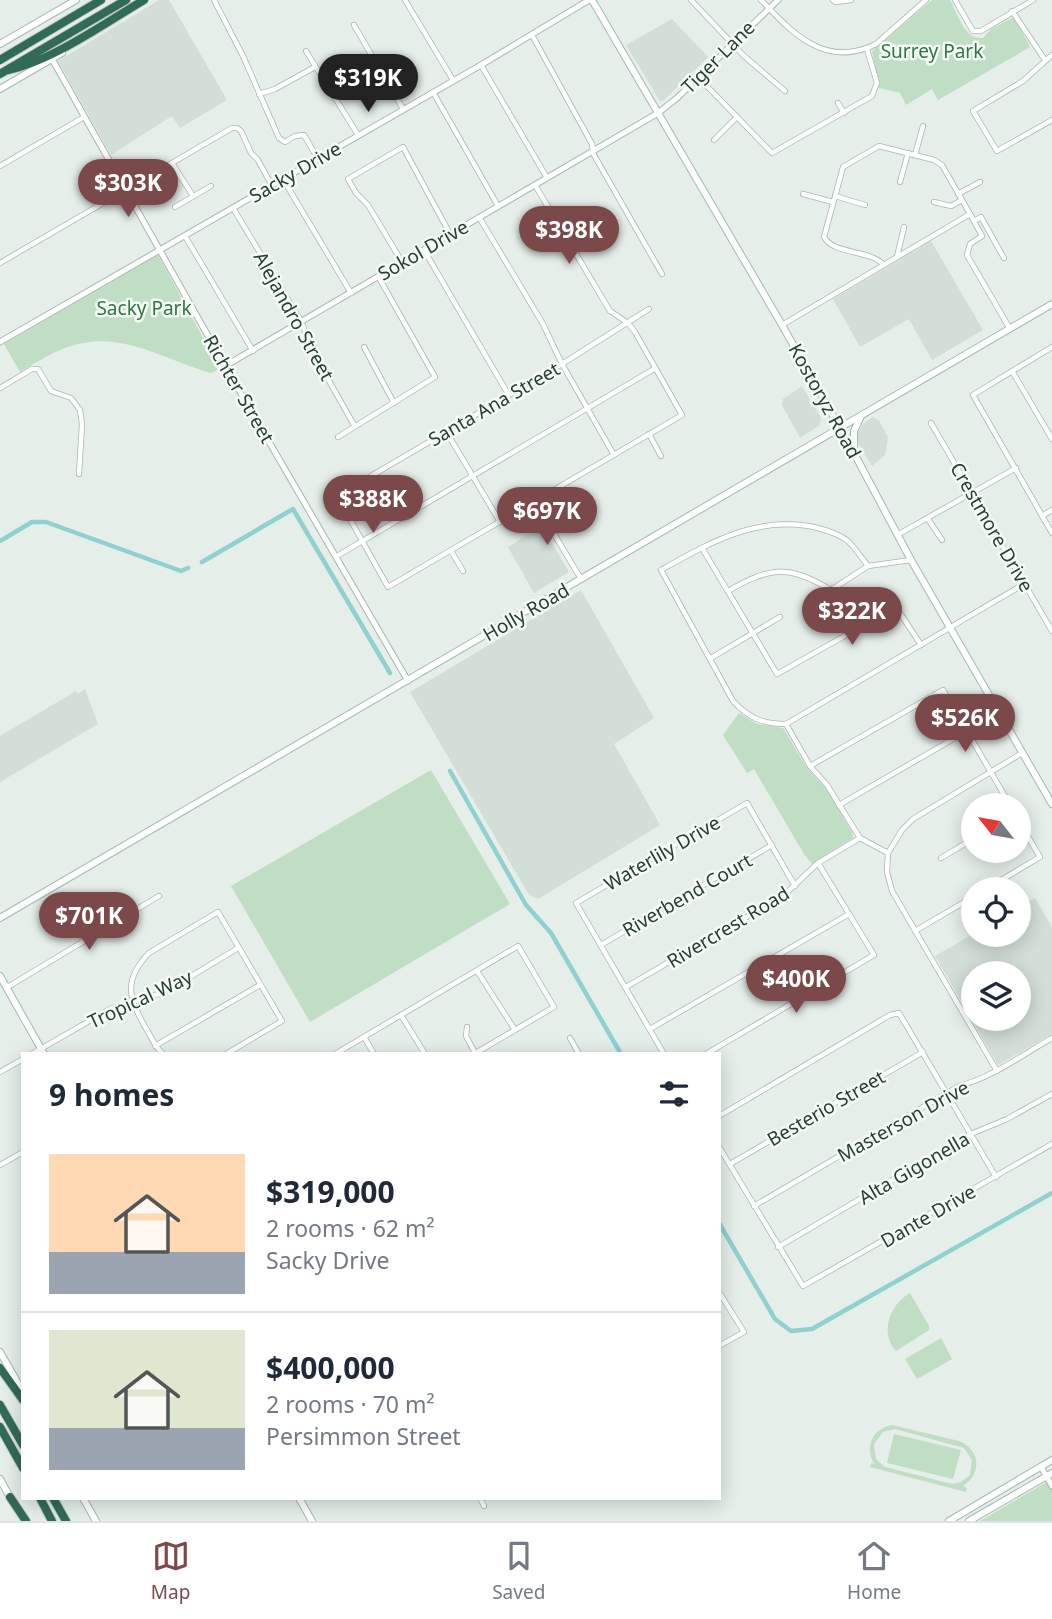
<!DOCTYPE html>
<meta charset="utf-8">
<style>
:root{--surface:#fff;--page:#f6f6f7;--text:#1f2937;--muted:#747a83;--line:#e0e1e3;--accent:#7c494b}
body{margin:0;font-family:"Noto Sans",sans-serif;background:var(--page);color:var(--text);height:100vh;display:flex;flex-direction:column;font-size:26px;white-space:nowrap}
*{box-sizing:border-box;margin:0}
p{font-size:23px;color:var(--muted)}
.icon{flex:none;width:38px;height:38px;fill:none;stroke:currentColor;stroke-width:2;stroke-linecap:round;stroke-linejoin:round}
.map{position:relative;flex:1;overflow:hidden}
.details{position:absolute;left:21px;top:1052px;width:700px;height:448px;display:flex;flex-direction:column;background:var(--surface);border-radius:0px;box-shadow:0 4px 18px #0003}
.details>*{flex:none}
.needle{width:46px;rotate:301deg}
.controls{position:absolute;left:961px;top:793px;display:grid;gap:14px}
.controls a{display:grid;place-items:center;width:70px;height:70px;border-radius:50%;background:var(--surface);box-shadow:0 4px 18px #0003;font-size:35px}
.price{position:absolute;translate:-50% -60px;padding:0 16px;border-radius:24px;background:var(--accent);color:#fff;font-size:23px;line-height:46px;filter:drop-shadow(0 2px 4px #0008)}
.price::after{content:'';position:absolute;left:50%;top:42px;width:21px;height:16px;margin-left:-10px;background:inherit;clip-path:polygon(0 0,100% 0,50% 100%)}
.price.selected{background:#222;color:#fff}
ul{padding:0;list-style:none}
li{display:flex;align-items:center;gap:21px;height:175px;padding:0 28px}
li+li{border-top:2px solid var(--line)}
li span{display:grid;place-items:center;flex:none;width:196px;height:140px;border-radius:0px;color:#555}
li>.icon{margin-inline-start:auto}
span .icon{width:84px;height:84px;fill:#fffc;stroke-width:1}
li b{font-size:30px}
h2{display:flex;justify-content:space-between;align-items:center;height:84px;padding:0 28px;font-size:30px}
.tabs{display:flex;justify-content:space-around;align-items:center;height:98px;border-top:2px solid var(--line);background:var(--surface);font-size:19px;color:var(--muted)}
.tabs a{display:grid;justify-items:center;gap:4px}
.tabs .selected{color:var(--accent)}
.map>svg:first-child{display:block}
.built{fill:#d3ded7;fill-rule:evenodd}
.green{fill:#bfdec3;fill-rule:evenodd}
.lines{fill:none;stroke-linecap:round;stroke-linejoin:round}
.canal{stroke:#8fd0d1;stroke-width:4.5}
.minor-casing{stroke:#a7b6af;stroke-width:6}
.tertiary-casing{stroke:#a7b6af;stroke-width:7}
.secondary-casing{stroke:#a4b9af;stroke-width:8}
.motorway-casing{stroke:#c2c9c6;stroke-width:10}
.minor{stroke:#fff;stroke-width:4.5}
.tertiary{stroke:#fff;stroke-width:5}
.secondary{stroke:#fff;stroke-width:6}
.motorway{stroke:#316b57;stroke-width:8}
.labels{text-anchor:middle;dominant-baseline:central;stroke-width:5;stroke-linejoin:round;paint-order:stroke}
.park-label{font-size:19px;fill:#2f7641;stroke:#f6faf7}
.street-label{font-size:19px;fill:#243f34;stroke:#f6faf7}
</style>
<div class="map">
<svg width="1052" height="1521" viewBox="0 0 1052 1521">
<rect width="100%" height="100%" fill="#e5eee9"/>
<g class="built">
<path d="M159,0H169L227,100L180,128L172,116L111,155L58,61Z"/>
<path d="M672,19L708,57L663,101H660L626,45Z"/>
<path d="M931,241L983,330L932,360L909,319L860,347L833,299Z"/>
<path d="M802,386L821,418L820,425L800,438L782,405L783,399Z"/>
<path d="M873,417L879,421L888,437L885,455L872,466L858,443L857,435L862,425Z"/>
<path d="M542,526L569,572L534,593L508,547Z"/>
<path d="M581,590L654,718L614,744L660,825L538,899L529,895L410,692Z"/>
<path d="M85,689L98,724L0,782V736L76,691L78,694Z"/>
<path d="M1035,898L1052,927V1034L998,1065L935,956L973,934H1018L1019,907ZM973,973H1018V1018H973Z"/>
</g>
<g class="green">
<path d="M932,0H950C958,14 964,40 983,38L991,29L1014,17L1030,47L938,100L932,89L906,105L900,93L879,88L872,51Z"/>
<path d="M158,255L220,369L211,373C165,360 123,331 74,345C55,350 37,362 20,372L4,344Z"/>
<path d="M739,713L757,724L783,728L807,768L828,791L852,832L853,838L812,864L804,854L754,769L747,773L723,735Z"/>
<path d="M431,770L510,904L310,1022L231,886Z"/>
<path d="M910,1293L929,1326V1330L896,1351C879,1333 890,1304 910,1293Z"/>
<path d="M941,1338L952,1359L917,1379L905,1359Z"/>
<path d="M892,1425L959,1441C981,1450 982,1474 963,1486L967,1488L966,1492L870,1467L871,1463L874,1464C865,1446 872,1429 892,1425ZM895,1429L964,1448L972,1460L970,1475L961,1482L952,1484L885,1467L876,1459L874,1444L883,1432Z"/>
<path d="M894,1434L961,1450L953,1479L887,1463Z"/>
<path d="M1052,1479V1521H980Z"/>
</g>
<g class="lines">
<g class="canal">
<path d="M0,541L32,522H46L181,571L188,568"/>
<path d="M202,562L293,509L390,673"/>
<path d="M450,771L526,905L551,933L621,1054"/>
<path d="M719,1223L775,1319L791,1331L812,1329L1052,1193"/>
</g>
<defs>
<g id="minor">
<path d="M214,0L243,56L279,138L285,142L295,136L304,135L318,159"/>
<path d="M405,0L453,80"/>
<path d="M691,0L744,56L785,91"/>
<path d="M761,0C793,34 826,69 876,44L926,0"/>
<path d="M833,0L835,2L851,0"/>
<path d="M955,0L973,31H981L1033,0"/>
<path d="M1012,11L1045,60"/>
<path d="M354,25L403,109"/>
<path d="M532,35L592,144L594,155L662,274"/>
<path d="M306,51L358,135"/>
<path d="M1052,55L1023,81L973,111L997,151L1052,120"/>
<path d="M481,65L547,178"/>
<path d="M698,77L772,153L872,96L877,83L867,49"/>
<path d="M433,92L498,206"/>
<path d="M259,94L275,89L315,67"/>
<path d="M838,103L844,113"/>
<path d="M714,140L736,118"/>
<path d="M915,155L923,126"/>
<path d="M172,163L193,196"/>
<path d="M0,166L84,117"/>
<path d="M283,179L351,293"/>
<path d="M900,182L908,153"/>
<path d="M535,185L610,311L628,323L635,332L682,415L388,587L337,496L562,364L649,309"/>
<path d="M803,194L833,202"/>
<path d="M958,194L980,182"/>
<path d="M835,196L865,205"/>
<path d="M934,202L951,206L962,200"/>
<path d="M175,207L211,186"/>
<path d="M233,208L301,321L315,356L354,425"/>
<path d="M479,217L543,324L562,364L614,455"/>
<path d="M974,221L981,217L1004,258"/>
<path d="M185,236L253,351"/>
<path d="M424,250L508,394"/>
<path d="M897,257L904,227"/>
<path d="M402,262L368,205L356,193L348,179L403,147L450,234"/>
<path d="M0,263L232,128H237L241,131L251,153L258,160L272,186"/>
<path d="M884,265C869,249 834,255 824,237L843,167L879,146L934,160L942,165L970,214"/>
<path d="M782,325L970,214L982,236L970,244L967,255L1010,329"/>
<path d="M364,347L394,403"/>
<path d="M1052,347L973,395L1052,533"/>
<path d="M1012,371L1052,439"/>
<path d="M0,388L32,369H38L51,391L71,398L80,410L82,424L79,474"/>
<path d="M931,423L1052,631"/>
<path d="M446,431L500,522"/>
<path d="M649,434L661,456"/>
<path d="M338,437L435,377L378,276"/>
<path d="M535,502L581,579"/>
<path d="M1042,516L1052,510"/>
<path d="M928,519L942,540"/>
<path d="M899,534L1016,468"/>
<path d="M702,548L777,674L896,607L921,645"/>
<path d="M451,551L463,571"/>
<path d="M337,556L654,369"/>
<path d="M728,591C770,567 788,564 831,590L868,566L911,560"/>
<path d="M711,658L780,617"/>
<path d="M786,724C762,724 749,718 733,701L661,570C711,542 759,514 818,528C829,531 839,534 848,541C855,548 862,558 868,566"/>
<path d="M786,724L1024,584"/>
<path d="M786,724L810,766L827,785L860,838L888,853"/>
<path d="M810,766L943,690L1010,805"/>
<path d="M839,805L967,731"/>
<path d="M941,858L973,839"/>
<path d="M986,889L1040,857L1018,820"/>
<path d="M915,931L973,897"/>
<path d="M601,945L772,845"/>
<path d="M477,971L515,1030"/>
<path d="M626,987L783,896L818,863L860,838"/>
<path d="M6,988L159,896"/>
<path d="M401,1015L425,1054"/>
<path d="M467,1027L466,1036L475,1053"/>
<path d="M650,1029L849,914"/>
<path d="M364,1037L374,1054"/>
<path d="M570,1038L579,1054"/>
<path d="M155,1046L260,985"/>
<path d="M32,1054L110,1009L165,992L238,948"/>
<path d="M163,1054C155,1047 152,1039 147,1030C129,1000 122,981 149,953L218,912L282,1021L226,1054"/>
<path d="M335,1054L518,946L554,1007L474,1054"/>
<path d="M664,1054L576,903L747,803L795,886"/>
<path d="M706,1054L874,955L818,863"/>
<path d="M997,1071L892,891L887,872L888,853L902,830L913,819L1022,753"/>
<path d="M0,1072L23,1059"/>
<path d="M719,1116L890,1015L899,1013L996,1177"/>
<path d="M719,1147L803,1286L1052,1144"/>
<path d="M730,1164L923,1052"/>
<path d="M0,1165L23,1152"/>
<path d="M754,1206L959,1086C993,1077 1022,1055 1052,1038"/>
<path d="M778,1247L971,1134L1007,1119L1052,1094"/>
<path d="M719,1292L744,1332L719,1346"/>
<path d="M480,1498L484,1506"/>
</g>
<g id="tertiary">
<path d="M52,59L225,366L408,681"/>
<path d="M0,342L481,65L589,0"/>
<path d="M225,366L658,113L677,98L778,0"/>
<path d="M1041,1467L1052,1486"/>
</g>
<g id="secondary">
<path d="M592,0L782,325L855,455L911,560L1052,804"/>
<path d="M0,44L76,0"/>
<path d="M0,89L62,53"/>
<path d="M854,449V431L861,416"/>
<path d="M0,918L1052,304"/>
<path d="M0,976L44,1054"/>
<path d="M0,1352L23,1392"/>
<path d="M0,1479L11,1499"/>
<path d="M83,1498L96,1521"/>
<path d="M299,1498L312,1521"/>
<path d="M949,1521L1052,1460"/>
<path d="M969,1521L1052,1473"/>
</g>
<g id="motorway">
<path d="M0,60L101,0"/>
<path d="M8,70C52,61 105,23 144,0"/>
<path d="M0,74L126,0"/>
<path d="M0,1368L23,1400"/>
<path d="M0,1405L23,1445"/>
<path d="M0,1427L23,1468"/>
<path d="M10,1497L26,1521"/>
<path d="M40,1498L52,1521"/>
<path d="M53,1498L66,1521"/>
</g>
</defs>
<use href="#minor" class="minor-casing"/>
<use href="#tertiary" class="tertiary-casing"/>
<use href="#secondary" class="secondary-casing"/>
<use href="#motorway" class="motorway-casing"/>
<use href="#minor" class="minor"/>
<use href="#tertiary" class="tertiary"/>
<use href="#secondary" class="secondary"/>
<use href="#motorway" class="motorway"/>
</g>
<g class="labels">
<g class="park-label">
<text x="932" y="51">Surrey Park</text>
<text x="144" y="308">Sacky Park</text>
</g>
<g class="street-label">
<text transform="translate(718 57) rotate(-45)">Tiger Lane</text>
<text transform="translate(295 172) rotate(-30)">Sacky Drive</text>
<text transform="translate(423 250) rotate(-30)">Sokol Drive</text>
<text transform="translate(294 316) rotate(61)">Alejandro Street</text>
<text transform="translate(239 389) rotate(60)">Richter Street</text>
<text transform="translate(825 401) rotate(61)">Kostoryz Road</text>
<text transform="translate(494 404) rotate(-30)">Santa Ana Street</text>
<text transform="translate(992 527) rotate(60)">Crestmore Drive</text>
<text transform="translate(526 612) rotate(-30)">Holly Road</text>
<text transform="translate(662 853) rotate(-30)">Waterlily Drive</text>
<text transform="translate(687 895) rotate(-30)">Riverbend Court</text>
<text transform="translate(728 927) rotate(-31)">Rivercrest Road</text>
<text transform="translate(140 999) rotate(-25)">Tropical Way</text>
<text transform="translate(826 1108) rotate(-30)">Besterio Street</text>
<text transform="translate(903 1121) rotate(-29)">Masterson Drive</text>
<text transform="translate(914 1168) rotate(-30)">Alta Gigonella</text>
<text transform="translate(928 1216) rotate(-30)">Dante Drive</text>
</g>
</g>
</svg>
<div class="controls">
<a><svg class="needle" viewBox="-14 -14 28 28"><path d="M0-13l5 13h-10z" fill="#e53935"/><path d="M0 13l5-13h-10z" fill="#747a83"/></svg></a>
<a><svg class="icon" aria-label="locate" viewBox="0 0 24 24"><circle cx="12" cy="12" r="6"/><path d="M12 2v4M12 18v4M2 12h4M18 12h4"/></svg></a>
<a><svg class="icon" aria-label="layers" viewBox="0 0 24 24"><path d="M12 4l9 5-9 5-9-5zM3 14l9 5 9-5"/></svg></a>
</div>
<b class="price selected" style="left:368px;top:114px">$319K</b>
<b class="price" style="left:128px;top:219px">$303K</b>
<b class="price" style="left:569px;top:266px">$398K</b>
<b class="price" style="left:373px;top:535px">$388K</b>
<b class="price" style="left:547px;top:547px">$697K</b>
<b class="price" style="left:852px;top:647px">$322K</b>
<b class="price" style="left:965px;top:754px">$526K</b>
<b class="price" style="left:89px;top:952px">$701K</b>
<b class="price" style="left:796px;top:1015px">$400K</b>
<section class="details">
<h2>9 homes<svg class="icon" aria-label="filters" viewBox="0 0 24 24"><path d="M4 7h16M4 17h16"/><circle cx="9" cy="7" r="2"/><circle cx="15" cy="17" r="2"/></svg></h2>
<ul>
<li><span style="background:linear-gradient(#ffd9b3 70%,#9aa5b1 0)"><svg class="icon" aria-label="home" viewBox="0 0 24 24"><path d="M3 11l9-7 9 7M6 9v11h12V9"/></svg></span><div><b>$319,000</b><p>2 rooms · 62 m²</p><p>Sacky Drive</p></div></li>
<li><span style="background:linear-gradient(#dfe7d0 70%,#9aa5b1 0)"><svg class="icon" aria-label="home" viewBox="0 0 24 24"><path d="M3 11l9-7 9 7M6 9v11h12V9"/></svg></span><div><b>$400,000</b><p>2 rooms · 70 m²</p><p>Persimmon Street</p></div></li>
</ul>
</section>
</div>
<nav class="tabs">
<a class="selected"><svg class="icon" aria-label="map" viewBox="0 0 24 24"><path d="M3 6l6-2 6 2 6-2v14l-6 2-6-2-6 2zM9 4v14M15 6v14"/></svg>Map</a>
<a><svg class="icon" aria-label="saved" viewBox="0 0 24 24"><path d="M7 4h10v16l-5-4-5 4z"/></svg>Saved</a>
<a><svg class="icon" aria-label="home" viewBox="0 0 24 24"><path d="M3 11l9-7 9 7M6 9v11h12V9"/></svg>Home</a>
</nav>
